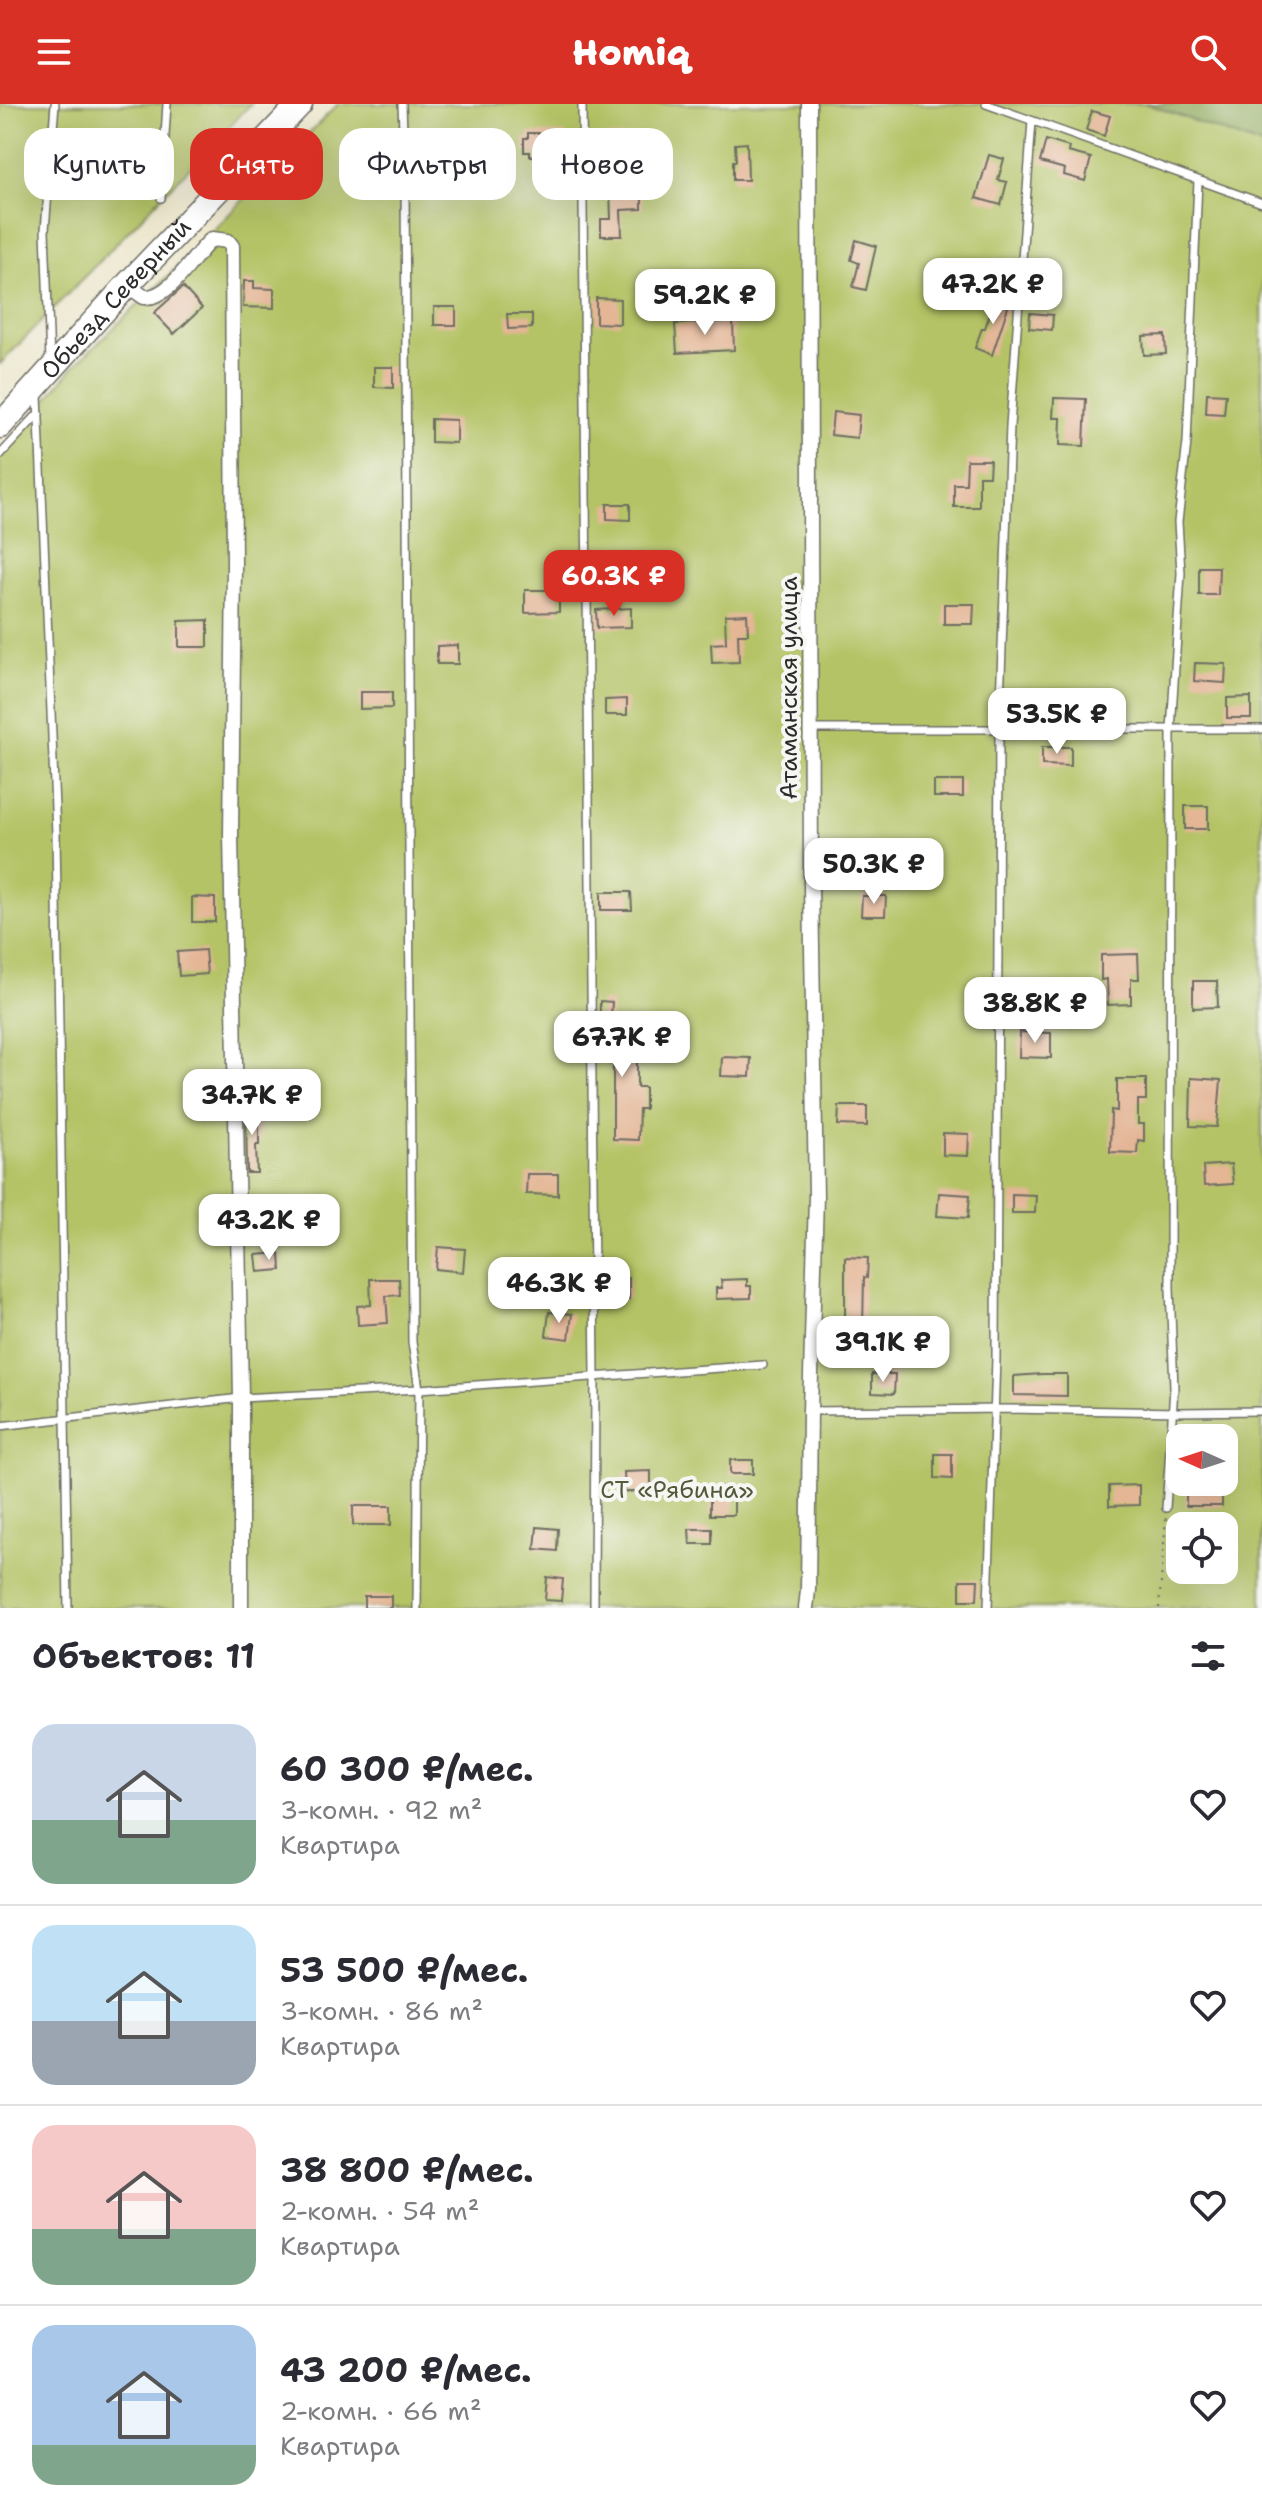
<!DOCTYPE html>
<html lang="ru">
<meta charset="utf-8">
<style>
:root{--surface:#fff;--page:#f7f7f7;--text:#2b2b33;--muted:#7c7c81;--line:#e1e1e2;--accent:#d93025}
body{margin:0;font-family:"Shantell Sans",sans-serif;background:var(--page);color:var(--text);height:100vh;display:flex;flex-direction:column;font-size:30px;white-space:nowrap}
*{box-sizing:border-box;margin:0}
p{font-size:26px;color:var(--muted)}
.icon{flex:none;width:44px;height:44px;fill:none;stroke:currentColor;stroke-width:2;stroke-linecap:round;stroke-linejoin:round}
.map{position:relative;height:1504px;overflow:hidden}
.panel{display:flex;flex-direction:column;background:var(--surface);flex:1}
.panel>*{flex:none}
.guide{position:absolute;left:24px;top:24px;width:800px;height:72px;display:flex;gap:16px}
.needle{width:52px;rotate:273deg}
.fabs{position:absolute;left:1166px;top:1320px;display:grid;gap:16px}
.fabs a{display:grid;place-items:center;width:72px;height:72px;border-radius:16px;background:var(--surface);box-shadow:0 8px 32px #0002;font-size:40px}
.price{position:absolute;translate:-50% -68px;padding:0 18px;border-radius:16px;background:#fff;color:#222;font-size:26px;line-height:52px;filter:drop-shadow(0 2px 4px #0008)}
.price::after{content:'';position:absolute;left:50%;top:48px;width:24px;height:18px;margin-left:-12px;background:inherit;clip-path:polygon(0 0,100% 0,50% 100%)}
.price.selected{background:var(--accent);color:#fff}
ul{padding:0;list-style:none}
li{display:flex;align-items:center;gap:24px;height:200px;padding:0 32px}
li+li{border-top:2px solid var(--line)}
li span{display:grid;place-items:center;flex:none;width:224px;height:160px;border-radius:24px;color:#555}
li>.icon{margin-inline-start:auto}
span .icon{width:96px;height:96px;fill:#fffc;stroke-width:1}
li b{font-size:34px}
h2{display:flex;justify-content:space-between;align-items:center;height:96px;padding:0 32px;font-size:34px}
.tag{padding:0 28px;border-radius:24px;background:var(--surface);box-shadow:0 8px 32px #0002;font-size:28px;line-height:72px}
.tag.selected{background:var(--accent);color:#fff}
header{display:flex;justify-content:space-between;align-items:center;height:104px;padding:0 32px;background:var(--accent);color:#fff;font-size:36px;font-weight:800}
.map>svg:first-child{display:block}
.green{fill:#b4c365;stroke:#707748;stroke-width:2;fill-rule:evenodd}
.forest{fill:#8fa95a;stroke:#5d6a42;stroke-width:2}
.building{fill:#e4b696}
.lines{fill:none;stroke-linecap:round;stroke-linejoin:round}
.lane-casing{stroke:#6f6d64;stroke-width:10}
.street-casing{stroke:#6f6d64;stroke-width:17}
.highway-casing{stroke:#6f6d64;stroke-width:27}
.path{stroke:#6f6d64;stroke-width:2;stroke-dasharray:2 6;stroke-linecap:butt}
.lane{stroke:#fff;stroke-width:7}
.street{stroke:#fff;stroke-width:14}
.highway{stroke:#fff;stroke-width:24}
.labels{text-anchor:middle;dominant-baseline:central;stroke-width:8;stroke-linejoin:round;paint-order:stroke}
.street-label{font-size:24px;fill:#2b2b2b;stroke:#f6f6f2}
.park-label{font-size:24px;fill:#54593c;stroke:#f6f6f2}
</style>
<header><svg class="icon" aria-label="menu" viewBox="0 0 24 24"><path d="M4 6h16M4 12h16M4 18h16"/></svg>Homiq<svg class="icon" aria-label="search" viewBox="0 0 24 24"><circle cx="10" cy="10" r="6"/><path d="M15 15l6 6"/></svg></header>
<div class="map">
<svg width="1262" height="1504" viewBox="0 0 1262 1504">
<rect width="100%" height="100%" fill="#f6f6f2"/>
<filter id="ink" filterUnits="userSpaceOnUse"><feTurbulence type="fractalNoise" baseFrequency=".0125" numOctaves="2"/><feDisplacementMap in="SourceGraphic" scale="16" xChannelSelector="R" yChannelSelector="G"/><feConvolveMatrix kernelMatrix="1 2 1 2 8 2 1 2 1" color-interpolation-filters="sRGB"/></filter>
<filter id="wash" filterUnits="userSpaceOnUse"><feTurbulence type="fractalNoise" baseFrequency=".006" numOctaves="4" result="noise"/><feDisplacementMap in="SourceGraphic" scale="32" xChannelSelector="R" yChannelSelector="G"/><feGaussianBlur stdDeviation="1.8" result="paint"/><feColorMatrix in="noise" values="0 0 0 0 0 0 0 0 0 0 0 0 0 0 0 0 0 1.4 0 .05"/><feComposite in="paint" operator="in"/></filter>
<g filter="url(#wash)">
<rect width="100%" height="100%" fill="#ede7cd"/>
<g class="green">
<path d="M0,0H251L0,260Z"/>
<path d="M338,0H1148L1262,42V1504H0V352L74,262L168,172ZM1180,1334H1224V1378H1180ZM1180,1422H1224V1466H1180Z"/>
</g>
<path class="forest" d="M1148,0H1253L1262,3V42Z"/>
<g id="blocks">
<g class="building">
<path d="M1092,7L1110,12L1104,32L1086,26Z"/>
<path d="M528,29H566V42H555L554,48H544V52H530V48H524V34H528Z"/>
<rect x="610" y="32" width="22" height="21"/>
<path d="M1046,36L1069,43L1068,48L1091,54L1085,77L1064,71L1065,65L1040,58Z"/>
<path d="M747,39L748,76H733V57H736L735,40Z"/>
<path d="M989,51L1004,55L998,76L1007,78L1001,101L976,94Z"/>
<path d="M642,85V105L621,106L622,132H601V115H611L610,86Z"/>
<path d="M856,136L876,142L866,186L853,183L859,159L851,156Z"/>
<path d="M244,177H254V184L274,185V204L243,203Z"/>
<path d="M183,183L202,204L174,230L154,209Z"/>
<path d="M996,192L1010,197L992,251L975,244L982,224H985Z"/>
<path d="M596,194L620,195V220L596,219Z"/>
<rect x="434" y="203" width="22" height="18"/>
<path d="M1030,209L1053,211L1052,226L1029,224Z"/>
<path d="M507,210H532V224L508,225Z"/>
<path d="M733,217L734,246L677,249L675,220Z"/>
<path d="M1165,231L1166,250L1144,251L1143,232Z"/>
<path d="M374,263H393V284L374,283Z"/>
<path d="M1207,289L1226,290L1224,310L1206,309Z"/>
<path d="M1054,294L1086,295L1084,342L1060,341L1061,314H1053Z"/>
<path d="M833,308L859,311L857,334L831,331Z"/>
<path d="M431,315L456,316V339L431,338Z"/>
<path d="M967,356H990L989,372H979V403H954V380H966Z"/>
<path d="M607,400H630V416L607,415Z"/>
<path d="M1199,463H1219L1218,491H1199Z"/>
<path d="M525,486H559V508L525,509Z"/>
<path d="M944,500H974L973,520H944Z"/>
<path d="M631,504V523L597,524L596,506Z"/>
<path d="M747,510L748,530H738L739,558L712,559L711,540L726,539L725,511Z"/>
<path d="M208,516V543H179V517Z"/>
<path d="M458,541V560H437V542Z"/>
<path d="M1195,559L1226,560L1225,579L1194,577Z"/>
<path d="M360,588H392V604L360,605Z"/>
<path d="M1021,588L1072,590V607H1043L1044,612H1021Z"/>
<path d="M1251,593V614H1227V594Z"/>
<path d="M627,595V611H605V596Z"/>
<path d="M1042,643H1071V662L1042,661Z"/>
<rect x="934" y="677" width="29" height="16"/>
<rect x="1185" y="702" width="23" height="23"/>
<path d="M601,788H631L632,806H601Z"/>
<path d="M862,792H886L885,812H861Z"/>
<path d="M192,793L215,794V818H192Z"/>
<path d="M205,846L207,870L179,872L177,848Z"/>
<path d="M1138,850L1139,875H1131V900L1108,901L1107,875L1101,876V851Z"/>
<path d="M1193,877H1217L1218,903L1193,904Z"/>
<path d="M600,897L612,898L610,928L631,929L629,954H637V983H645V1005H639L638,1036L613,1035V943L599,942Z"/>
<path d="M1020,928L1051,929V954L1019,953Z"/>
<path d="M722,953L751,954L750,973L721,972Z"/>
<path d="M1191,974L1221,976L1217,1023L1190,1022Z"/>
<path d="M1117,975H1146V996H1138V1020H1144V1037L1138,1036L1137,1049L1110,1048L1111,1006L1117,1007Z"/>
<path d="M246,1001H259V1041H256L257,1069H247Z"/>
<path d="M839,1002H867V1022L838,1021Z"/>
<path d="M943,1029L969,1030L968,1052L943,1051Z"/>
<path d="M1231,1060L1233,1080L1204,1082L1203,1062Z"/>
<path d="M527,1070H558V1091L526,1090Z"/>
<path d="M939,1089L970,1091L968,1114L937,1112Z"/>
<path d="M1012,1090L1036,1091L1035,1109H1012Z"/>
<path d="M438,1143L465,1145L463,1168L436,1165Z"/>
<path d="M280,1149L281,1166L258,1168L256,1151Z"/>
<path d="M845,1153L868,1154L867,1174L864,1173L863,1225H859L858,1260L835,1259V1241L845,1242Z"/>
<rect x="611" y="1174" width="18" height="21"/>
<path d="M370,1175H399L400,1191L386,1192L388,1219L358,1221L357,1202L371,1201Z"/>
<path d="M747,1175V1182H751V1194L716,1195V1184H722L721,1176Z"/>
<path d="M549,1208L572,1210L569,1235L546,1232Z"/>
<path d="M872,1270H895L894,1290L872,1289Z"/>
<path d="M1042,1270H1067V1292L1014,1291V1272Z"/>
<path d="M935,1350H952V1375L935,1374Z"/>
<rect x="730" y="1356" width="23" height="14"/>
<path d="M651,1367V1388H625L624,1368Z"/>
<path d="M1139,1381V1401L1109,1402V1382Z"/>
<rect x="1186" y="1381" width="36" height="21"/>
<rect x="710" y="1392" width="24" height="19"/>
<rect x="353" y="1402" width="38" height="19"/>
<path d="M537,1423L558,1425L557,1447L535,1445Z"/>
<path d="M689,1425H712V1440H690Z"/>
<path d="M547,1473L563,1475L561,1497L545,1496Z"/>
<path d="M960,1476H978L977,1496H960Z"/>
<rect x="364" y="1492" width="27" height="12"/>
</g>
</g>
</g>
<g filter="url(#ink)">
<use href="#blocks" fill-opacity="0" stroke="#6f6d64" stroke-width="2"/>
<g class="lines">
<defs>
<g id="lane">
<path d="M402,0L405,79L412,1238L419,1285L417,1504"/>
<path d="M582,0L595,1272L594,1504"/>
<path d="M986,0L1262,99"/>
<path d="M161,94L167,0"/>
<path d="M50,257L45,126L55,0"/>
<path d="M38,291L56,729L68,1504"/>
<path d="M0,351L39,309"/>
<path d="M811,625H1262"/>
<path d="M810,1307L1007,1305L1180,1308L1262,1307"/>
<path d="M0,1322L241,1294L419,1285L763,1261"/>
<path d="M1166,1404L1174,1284L1170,1184L1171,626L1181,469L1178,418L1187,338L1198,77"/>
<path d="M988,1504L996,1254L999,627L1010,322L1032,17"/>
</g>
<g id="street">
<path d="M127,181L144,193C171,195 192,152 212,135L228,137L232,142L234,461L231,730L241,1294V1504"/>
<path d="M806,1504L808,1486L810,1307L816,1092L811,781L809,0"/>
</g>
<g id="highway">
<path id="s1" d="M0,322L127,181L300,0"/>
</g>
</defs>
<use href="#lane" class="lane-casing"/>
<use href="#street" class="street-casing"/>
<use href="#highway" class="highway-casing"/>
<path class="path" d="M1159,1504L1166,1413"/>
<use href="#lane" class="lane"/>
<use href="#street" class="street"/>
<use href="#highway" class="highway"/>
</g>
</g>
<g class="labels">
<g class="street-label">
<text stroke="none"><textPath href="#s1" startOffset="172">Обьезд Северный</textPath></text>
<text transform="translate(789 584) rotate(-90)">Атаманская улица</text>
</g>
<g class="park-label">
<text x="677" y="1386">СТ «Рябина»</text>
</g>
</g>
</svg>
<div class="fabs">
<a><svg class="needle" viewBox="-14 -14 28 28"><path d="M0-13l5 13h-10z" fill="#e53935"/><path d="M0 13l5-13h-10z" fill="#7c7c81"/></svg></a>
<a><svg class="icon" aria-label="locate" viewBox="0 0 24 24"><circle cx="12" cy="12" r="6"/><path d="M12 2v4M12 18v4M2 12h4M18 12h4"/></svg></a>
</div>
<b class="price" style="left:993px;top:222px">47.2K ₽</b>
<b class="price" style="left:705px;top:233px">59.2K ₽</b>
<b class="price selected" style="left:614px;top:514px">60.3K ₽</b>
<b class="price" style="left:1057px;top:652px">53.5K ₽</b>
<b class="price" style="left:874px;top:802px">50.3K ₽</b>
<b class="price" style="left:1035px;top:941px">38.8K ₽</b>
<b class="price" style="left:622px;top:975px">67.7K ₽</b>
<b class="price" style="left:252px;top:1033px">34.7K ₽</b>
<b class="price" style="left:269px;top:1158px">43.2K ₽</b>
<b class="price" style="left:559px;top:1221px">46.3K ₽</b>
<b class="price" style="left:883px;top:1280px">39.1K ₽</b>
<div class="guide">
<a class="tag">Купить</a>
<a class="tag selected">Снять</a>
<a class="tag">Фильтры</a>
<a class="tag">Новое</a>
</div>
</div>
<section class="panel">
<h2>Объектов: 11<svg class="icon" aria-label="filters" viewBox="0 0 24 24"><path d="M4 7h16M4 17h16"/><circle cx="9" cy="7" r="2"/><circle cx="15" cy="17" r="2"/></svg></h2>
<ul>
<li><span style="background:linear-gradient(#c9d6e8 60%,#7fa58c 0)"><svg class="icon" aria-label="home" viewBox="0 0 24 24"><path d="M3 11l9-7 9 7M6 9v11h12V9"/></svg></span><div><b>60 300 ₽/мес.</b><p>3-комн. · 92 m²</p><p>Квартира</p></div><svg class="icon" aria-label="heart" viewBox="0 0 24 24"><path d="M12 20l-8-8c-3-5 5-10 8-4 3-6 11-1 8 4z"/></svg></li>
<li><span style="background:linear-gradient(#bfe0f5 60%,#9aa5b1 0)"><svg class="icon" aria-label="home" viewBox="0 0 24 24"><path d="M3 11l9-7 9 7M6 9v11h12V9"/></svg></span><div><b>53 500 ₽/мес.</b><p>3-комн. · 86 m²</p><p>Квартира</p></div><svg class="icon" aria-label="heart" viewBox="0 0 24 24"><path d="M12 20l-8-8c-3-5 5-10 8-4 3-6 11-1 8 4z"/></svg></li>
<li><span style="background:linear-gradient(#f6c9c9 65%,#7fa58c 0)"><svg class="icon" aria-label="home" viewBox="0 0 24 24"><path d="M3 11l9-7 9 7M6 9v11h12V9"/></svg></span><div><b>38 800 ₽/мес.</b><p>2-комн. · 54 m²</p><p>Квартира</p></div><svg class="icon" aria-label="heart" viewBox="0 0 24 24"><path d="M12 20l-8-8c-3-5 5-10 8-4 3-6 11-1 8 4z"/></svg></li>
<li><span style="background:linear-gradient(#a9c7e8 75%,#7fa58c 0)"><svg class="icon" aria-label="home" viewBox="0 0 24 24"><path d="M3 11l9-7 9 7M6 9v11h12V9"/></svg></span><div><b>43 200 ₽/мес.</b><p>2-комн. · 66 m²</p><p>Квартира</p></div><svg class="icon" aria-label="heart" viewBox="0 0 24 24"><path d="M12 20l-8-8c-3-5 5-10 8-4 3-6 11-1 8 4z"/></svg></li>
</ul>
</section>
